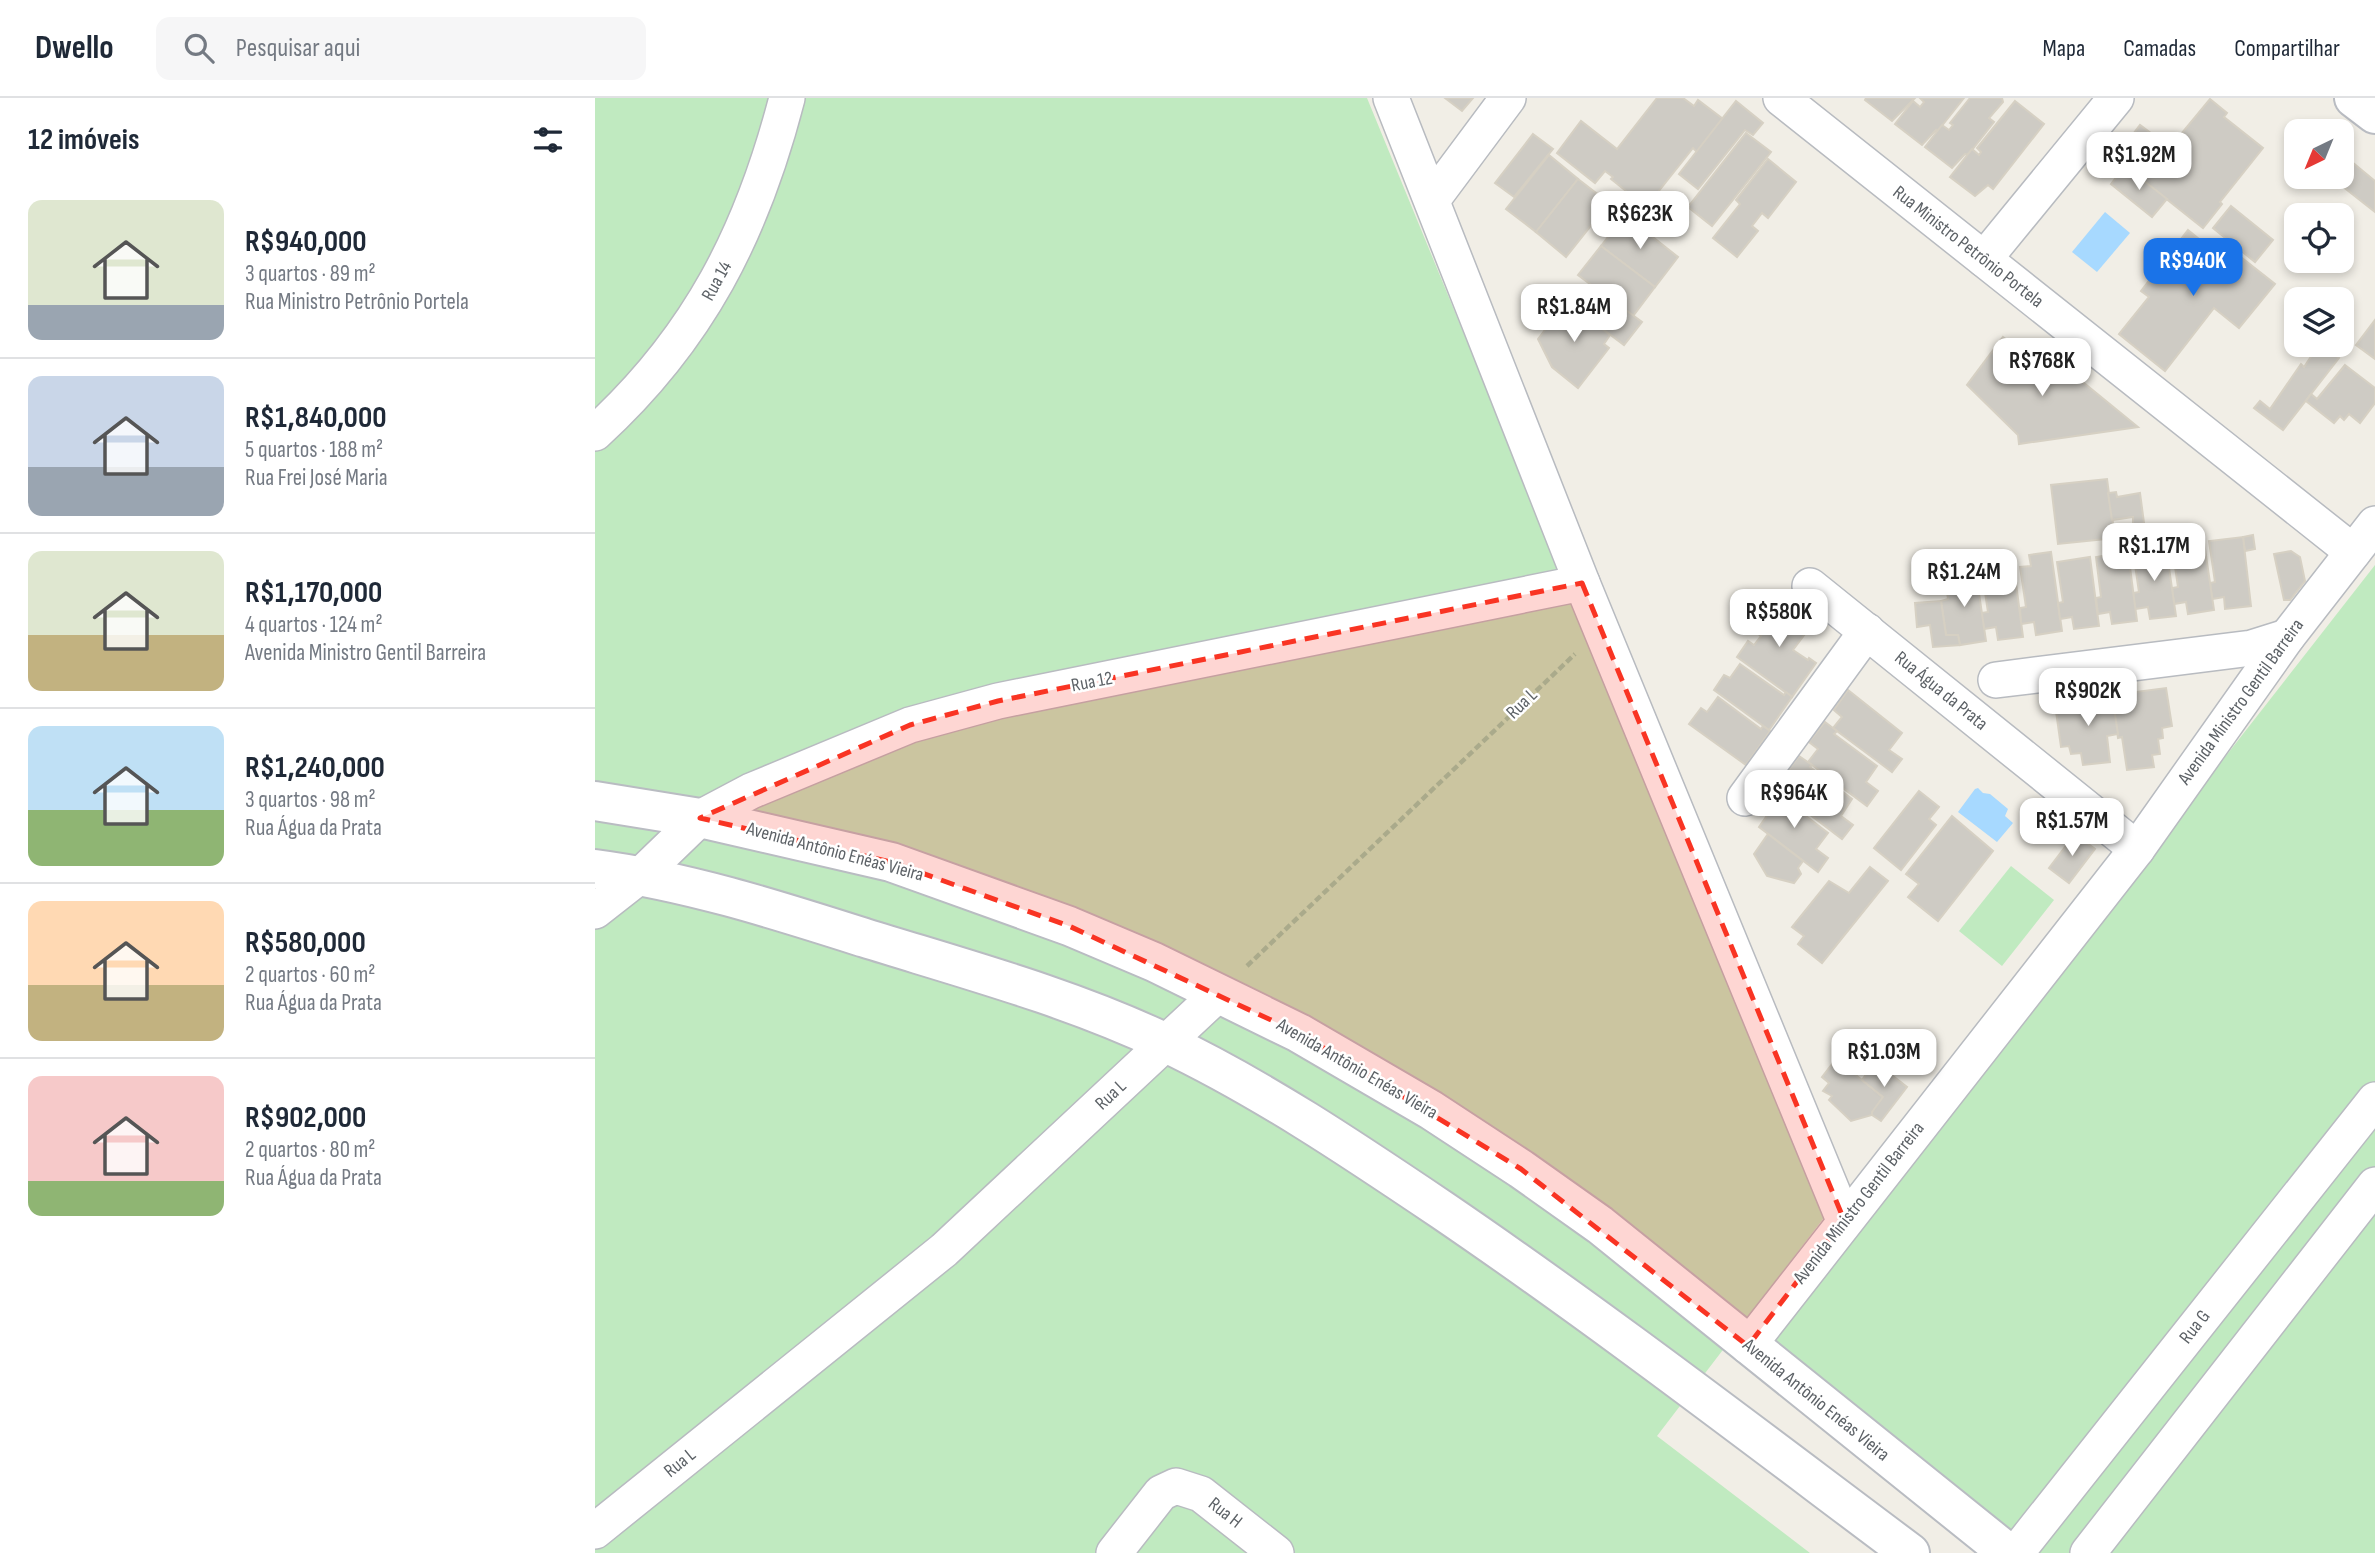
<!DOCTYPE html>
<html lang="pt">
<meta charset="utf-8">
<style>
:root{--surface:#fff;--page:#f6f6f7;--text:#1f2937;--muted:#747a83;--line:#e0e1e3;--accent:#1a73e8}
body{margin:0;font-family:"Sofia Sans Condensed",sans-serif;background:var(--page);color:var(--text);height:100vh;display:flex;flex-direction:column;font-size:26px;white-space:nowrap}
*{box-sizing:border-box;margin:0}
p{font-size:23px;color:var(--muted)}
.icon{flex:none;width:38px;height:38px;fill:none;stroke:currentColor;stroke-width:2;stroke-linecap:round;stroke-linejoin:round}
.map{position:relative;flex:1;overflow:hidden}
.panel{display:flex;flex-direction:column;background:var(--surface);width:595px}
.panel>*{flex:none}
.needle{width:46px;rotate:223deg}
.fabs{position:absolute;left:1689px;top:21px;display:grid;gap:14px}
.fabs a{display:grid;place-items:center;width:70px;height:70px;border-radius:14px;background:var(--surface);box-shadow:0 4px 10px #0003;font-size:35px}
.price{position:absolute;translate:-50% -60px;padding:0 16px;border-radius:14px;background:#fff;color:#222;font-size:23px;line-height:46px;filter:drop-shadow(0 2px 4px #0008)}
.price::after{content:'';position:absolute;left:50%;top:42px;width:21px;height:16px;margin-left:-10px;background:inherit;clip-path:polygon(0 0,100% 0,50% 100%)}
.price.current{background:var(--accent);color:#fff}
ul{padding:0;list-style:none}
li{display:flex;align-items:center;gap:21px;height:175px;padding:0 28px}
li+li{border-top:2px solid var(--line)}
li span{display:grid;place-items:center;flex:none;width:196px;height:140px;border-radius:14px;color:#555}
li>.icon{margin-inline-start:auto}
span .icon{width:84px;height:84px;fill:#fffc;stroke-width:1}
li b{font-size:30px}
h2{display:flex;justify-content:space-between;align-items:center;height:84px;padding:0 28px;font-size:30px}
header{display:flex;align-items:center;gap:42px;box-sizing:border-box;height:98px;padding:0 35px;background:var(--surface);border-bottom:2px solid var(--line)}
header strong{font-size:33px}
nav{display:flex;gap:38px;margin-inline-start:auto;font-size:24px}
.search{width:490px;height:63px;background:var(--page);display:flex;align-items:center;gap:18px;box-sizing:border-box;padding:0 24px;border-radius:14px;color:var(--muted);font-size:26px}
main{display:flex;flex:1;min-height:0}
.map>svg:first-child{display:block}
.green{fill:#c0eac0}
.water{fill:#a7d9ff}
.building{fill:#cecbc4;stroke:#d6d0c3;stroke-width:2}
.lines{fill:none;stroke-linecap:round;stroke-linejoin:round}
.street-casing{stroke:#b8bbc0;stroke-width:38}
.secondary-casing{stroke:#b9bcc2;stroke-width:42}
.path{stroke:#97c9a5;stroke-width:4.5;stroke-dasharray:7 3.5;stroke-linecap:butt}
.street{stroke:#fff;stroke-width:35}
.secondary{stroke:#fff;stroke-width:38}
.marked{fill:#f93423;fill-opacity:0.2;stroke:#f93423;stroke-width:5;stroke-dasharray:14 9;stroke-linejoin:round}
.labels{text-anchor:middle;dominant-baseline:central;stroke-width:5;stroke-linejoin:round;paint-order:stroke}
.street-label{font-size:19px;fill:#5d6267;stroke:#fff}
</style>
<header>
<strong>Dwello</strong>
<div class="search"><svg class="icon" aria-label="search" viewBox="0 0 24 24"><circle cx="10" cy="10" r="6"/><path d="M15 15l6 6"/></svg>Pesquisar aqui</div>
<nav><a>Mapa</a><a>Camadas</a><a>Compartilhar</a></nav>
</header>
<main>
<section class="panel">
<h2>12 imóveis<svg class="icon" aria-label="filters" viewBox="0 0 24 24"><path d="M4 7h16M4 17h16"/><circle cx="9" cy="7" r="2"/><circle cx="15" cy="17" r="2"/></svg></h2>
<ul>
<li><span style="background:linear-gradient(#dfe7d0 75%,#9aa5b1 0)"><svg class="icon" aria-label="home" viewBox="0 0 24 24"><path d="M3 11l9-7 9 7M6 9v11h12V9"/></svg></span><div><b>R$940,000</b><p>3 quartos · 89 m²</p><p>Rua Ministro Petrônio Portela</p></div></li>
<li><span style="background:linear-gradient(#c9d6e8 65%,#9aa5b1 0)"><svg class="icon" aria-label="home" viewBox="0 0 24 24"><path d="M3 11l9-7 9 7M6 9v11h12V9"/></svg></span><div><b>R$1,840,000</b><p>5 quartos · 188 m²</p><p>Rua Frei José Maria</p></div></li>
<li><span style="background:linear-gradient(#dfe7d0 60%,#c2b280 0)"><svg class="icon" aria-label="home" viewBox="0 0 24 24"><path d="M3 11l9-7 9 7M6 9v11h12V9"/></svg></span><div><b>R$1,170,000</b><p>4 quartos · 124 m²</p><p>Avenida Ministro Gentil Barreira</p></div></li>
<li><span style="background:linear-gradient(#bfe0f5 60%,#8fb573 0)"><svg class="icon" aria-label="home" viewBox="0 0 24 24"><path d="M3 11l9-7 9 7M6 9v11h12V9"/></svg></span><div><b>R$1,240,000</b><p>3 quartos · 98 m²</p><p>Rua Água da Prata</p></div></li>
<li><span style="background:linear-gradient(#ffd9b3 60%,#c2b280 0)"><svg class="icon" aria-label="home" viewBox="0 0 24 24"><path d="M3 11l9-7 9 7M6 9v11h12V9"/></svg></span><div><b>R$580,000</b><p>2 quartos · 60 m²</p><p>Rua Água da Prata</p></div></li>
<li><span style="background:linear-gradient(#f6c9c9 75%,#8fb573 0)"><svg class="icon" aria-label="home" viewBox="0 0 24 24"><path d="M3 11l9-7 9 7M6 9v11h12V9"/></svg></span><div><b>R$902,000</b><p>2 quartos · 80 m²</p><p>Rua Água da Prata</p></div></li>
</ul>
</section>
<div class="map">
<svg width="1780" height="1455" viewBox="0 0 1780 1455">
<rect width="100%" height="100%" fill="#f1eee6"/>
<g class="green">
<path d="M0,0H772L1231,1117L1062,1338L1215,1455H0Z"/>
<path d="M1780,467V1455H1434L1170,1248Z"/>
<path d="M1416,768L1459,802L1407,868L1364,833Z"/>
</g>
<g class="water">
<path d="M1510,114L1535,135L1502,174L1477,154Z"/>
<path d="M1383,690L1388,695L1395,696L1413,711L1410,718L1418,725L1402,744L1363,714L1380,691Z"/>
</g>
<g class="building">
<path d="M850,0H878L867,13Z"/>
<path d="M1062,0H1088L1099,8L1103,2L1128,21L1102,54L1098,50L1051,109L1016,81L1018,79L1010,73L1000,85L962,55L986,23L1022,51Z"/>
<path d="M1271,0H1320L1297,23L1270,2Z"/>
<path d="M1369,0L1342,34L1341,32L1327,47L1300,26L1318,3L1325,9L1329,4L1325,0Z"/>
<path d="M1375,0H1407L1408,4L1394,20L1399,24L1373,57L1370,56L1357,70L1330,49L1347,27L1354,32L1358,27L1355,25Z"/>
<path d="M1615,1L1632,15L1629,19L1668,50L1625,104L1627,106L1608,130L1520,60L1545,27L1561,39L1554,48L1568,58Z"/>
<path d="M1141,3L1168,25L1158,37L1150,32L1103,91L1084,76Z"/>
<path d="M1420,3L1449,26L1398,91L1393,87L1380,98L1355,79L1377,51L1384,57L1386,54L1382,50Z"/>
<path d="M1151,35L1176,54L1117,128L1093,109Z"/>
<path d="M938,36L958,51L919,99L900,85Z"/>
<path d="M954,57L983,81L941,134L911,111Z"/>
<path d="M1173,61L1201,84L1173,120L1167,115L1157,128L1163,133L1142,159L1118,140L1145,106L1141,102Z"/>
<path d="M1757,64L1780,83V114L1742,84Z"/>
<path d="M1530,68L1572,101L1557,119L1516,86Z"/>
<path d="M983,81L1014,105L971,159L941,134Z"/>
<path d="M1636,108L1678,142L1660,164L1618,130Z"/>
<path d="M1030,117L1083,159L1060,189L1006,148Z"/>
<path d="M1593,132L1620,154L1628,145L1680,186L1644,230L1619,210L1570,273L1524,236L1554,199L1546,193Z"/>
<path d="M1006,148L1060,189L1038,218L983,177Z"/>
<path d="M1001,190L1047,224L1029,247L984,213Z"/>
<path d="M972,203L1015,237L1009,246L1014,250L983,290L957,269L943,241Z"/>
<path d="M1780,222V261L1761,247Z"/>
<path d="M1408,239L1454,274L1462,263L1543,329L1424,346L1423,337L1372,287Z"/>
<path d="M1720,247H1726L1744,260L1688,332L1659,310L1665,303L1675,311L1706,266L1709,269L1717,257L1714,255Z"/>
<path d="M1750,267L1780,290V305L1765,325L1754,316L1749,322L1745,318L1739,325L1711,303L1716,296L1722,301Z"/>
<path d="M1512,381L1520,440L1463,446L1456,387Z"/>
<path d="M1521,394L1522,399L1545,395L1549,425L1538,427V419L1517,422L1513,395Z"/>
<path d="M1658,437L1660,451L1650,453L1648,439Z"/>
<path d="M1648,439L1656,508L1630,511L1629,499L1617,501L1615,485L1620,484L1614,443Z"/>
<path d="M1609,444L1619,512L1593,516L1591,504L1579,506L1577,490L1583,489L1577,448Z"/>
<path d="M1571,449L1581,518L1555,521L1553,509L1540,511L1538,495L1544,494L1538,453Z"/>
<path d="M1696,453L1705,459L1710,483L1695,502H1689L1679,456Z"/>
<path d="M1456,454L1467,533L1441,537L1439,524L1426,526L1425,510L1431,509L1425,469L1436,468L1434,457Z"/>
<path d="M1533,454L1542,523L1517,526L1515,514L1503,516L1501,500L1506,499L1501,459Z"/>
<path d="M1495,459L1504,528L1479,531L1477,519L1465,521L1463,505L1468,504L1462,464Z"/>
<path d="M1419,470L1428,539L1403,542L1401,529L1389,531L1386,515L1393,514L1387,474Z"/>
<path d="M1381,475L1391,543L1365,547L1363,537H1351L1346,503L1353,501L1350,479Z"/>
<path d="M1183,501L1216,528L1198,552L1213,562L1214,560L1221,565L1197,599L1142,559L1153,543L1159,547L1166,538L1159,533Z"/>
<path d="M1346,503L1351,537H1363L1365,547L1338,549L1335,527L1322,529L1320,505Z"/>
<path d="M1145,566L1189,597L1191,594L1197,599L1174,632L1119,592L1129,577L1135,580Z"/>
<path d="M1571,590L1577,628L1567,630L1568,640L1563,641L1565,656L1557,657L1559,669L1532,672L1527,639L1523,640L1517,597Z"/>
<path d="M1253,592L1307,635L1294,652L1307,661L1297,674L1238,630L1247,619L1239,612Z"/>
<path d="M1517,597L1523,636L1512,638L1515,664L1488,667L1486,655L1476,656L1474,648L1466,649L1460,606Z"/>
<path d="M1123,599L1166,631L1168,628L1175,633L1151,667L1094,626L1106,610L1112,614Z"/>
<path d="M1230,624L1242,633L1239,636L1282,668L1271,684L1283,693L1272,708L1213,664L1223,651L1214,644Z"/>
<path d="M1204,658L1217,667L1215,669L1257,701L1246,718L1258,727L1247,741L1188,696L1198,683L1190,677Z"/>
<path d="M1180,690L1192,699L1190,702L1233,735L1221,751L1233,760L1223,774L1164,729L1173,716L1166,710Z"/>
<path d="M1324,693L1344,709L1334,721L1341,727L1306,772L1279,750Z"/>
<path d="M1357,718L1398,753L1343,823L1313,799L1324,786L1311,776Z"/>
<path d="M1173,736L1208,763L1203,770L1206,776L1199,785L1172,778L1159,756Z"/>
<path d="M1480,736L1500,751L1474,785L1454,770Z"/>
<path d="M1275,769L1293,783L1227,865L1203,846L1209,838L1197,829L1234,783L1254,795Z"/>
<path d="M1241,961L1288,999L1277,1017L1256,1023L1234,1002L1237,998L1228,993L1234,985L1227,979Z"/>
<path d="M1280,964L1312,989L1286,1023L1277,1017V1014L1288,999L1267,982Z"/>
</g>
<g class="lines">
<defs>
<g id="street">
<path d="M796,0L987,485L1249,1122"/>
<path d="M1186,0L1758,454"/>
<path d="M837,102L913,0"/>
<path d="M1389,161L1521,0"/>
<path d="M0,335C104,240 157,135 192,0"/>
<path d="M1215,488L1542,751"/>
<path d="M1401,582L1657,550L1692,539"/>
<path d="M1150,700L1272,533"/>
<path d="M0,813L46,777L105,720L156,693L315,627L403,603L987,485"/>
<path d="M1153,1248L1542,751L1692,539L1780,426"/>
<path d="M0,1433L349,1152L623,896"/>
<path d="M519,1455L566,1395L581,1388L606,1396L681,1455"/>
<path d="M1421,1455L1780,1002"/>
<path d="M1493,1455L1780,1087"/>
</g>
<g id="secondary">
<path d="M1759,0L1780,16"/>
<path d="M0,703L105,720L296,764L474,828L559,864L704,935L836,1012L926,1071L1005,1127L1413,1455"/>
<path d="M0,771C92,783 182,812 270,840C370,871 474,899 569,944C666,990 758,1052 847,1112C1007,1221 1160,1339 1315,1455"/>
</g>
</defs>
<use href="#street" class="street-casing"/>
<use href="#secondary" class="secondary-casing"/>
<path class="path" d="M652,868L980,556"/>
<use href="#street" class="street"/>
<use href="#secondary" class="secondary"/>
</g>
<path class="marked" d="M987,485L1249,1122L1153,1248L926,1071L704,935L474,828L296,764L105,720L315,627L403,603Z"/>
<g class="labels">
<g class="street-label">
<text transform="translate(1373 149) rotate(38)">Rua Ministro Petrônio Portela</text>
<text transform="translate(122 183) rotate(-61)">Rua 14</text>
<text transform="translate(497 584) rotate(-11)">Rua 12</text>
<text transform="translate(1346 593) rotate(39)">Rua Água da Prata</text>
<text transform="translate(1646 604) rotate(-54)">Avenida Ministro Gentil Barreira</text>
<text transform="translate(927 606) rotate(-44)">Rua L</text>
<text transform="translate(240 754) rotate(15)">Avenida Antônio Enéas Vieira</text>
<text transform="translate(762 971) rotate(30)">Avenida Antônio Enéas Vieira</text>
<text transform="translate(516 997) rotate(-43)">Rua L</text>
<text transform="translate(1264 1105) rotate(-52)">Avenida Ministro Gentil Barreira</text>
<text transform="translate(1600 1229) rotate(-52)">Rua G</text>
<text transform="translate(1221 1302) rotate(39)">Avenida Antônio Enéas Vieira</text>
<text transform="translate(85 1365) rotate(-39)">Rua L</text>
<text transform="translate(630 1415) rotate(38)">Rua H</text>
</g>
</g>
</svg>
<div class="fabs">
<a><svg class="needle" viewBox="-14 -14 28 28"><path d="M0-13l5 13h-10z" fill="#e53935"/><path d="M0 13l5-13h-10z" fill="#747a83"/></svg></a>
<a><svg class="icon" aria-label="locate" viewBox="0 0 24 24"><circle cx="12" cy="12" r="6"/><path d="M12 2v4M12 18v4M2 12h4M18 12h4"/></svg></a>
<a><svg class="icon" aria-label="layers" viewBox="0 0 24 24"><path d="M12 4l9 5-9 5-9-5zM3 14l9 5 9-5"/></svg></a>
</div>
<b class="price" style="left:1544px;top:94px">R$1.92M</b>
<b class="price" style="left:1045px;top:153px">R$623K</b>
<b class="price current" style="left:1598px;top:200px">R$940K</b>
<b class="price" style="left:979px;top:246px">R$1.84M</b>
<b class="price" style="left:1447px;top:300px">R$768K</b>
<b class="price" style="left:1559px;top:485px">R$1.17M</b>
<b class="price" style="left:1369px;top:511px">R$1.24M</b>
<b class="price" style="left:1184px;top:551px">R$580K</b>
<b class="price" style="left:1493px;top:630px">R$902K</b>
<b class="price" style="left:1199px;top:732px">R$964K</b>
<b class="price" style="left:1477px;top:760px">R$1.57M</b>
<b class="price" style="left:1289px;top:991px">R$1.03M</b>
</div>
</main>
